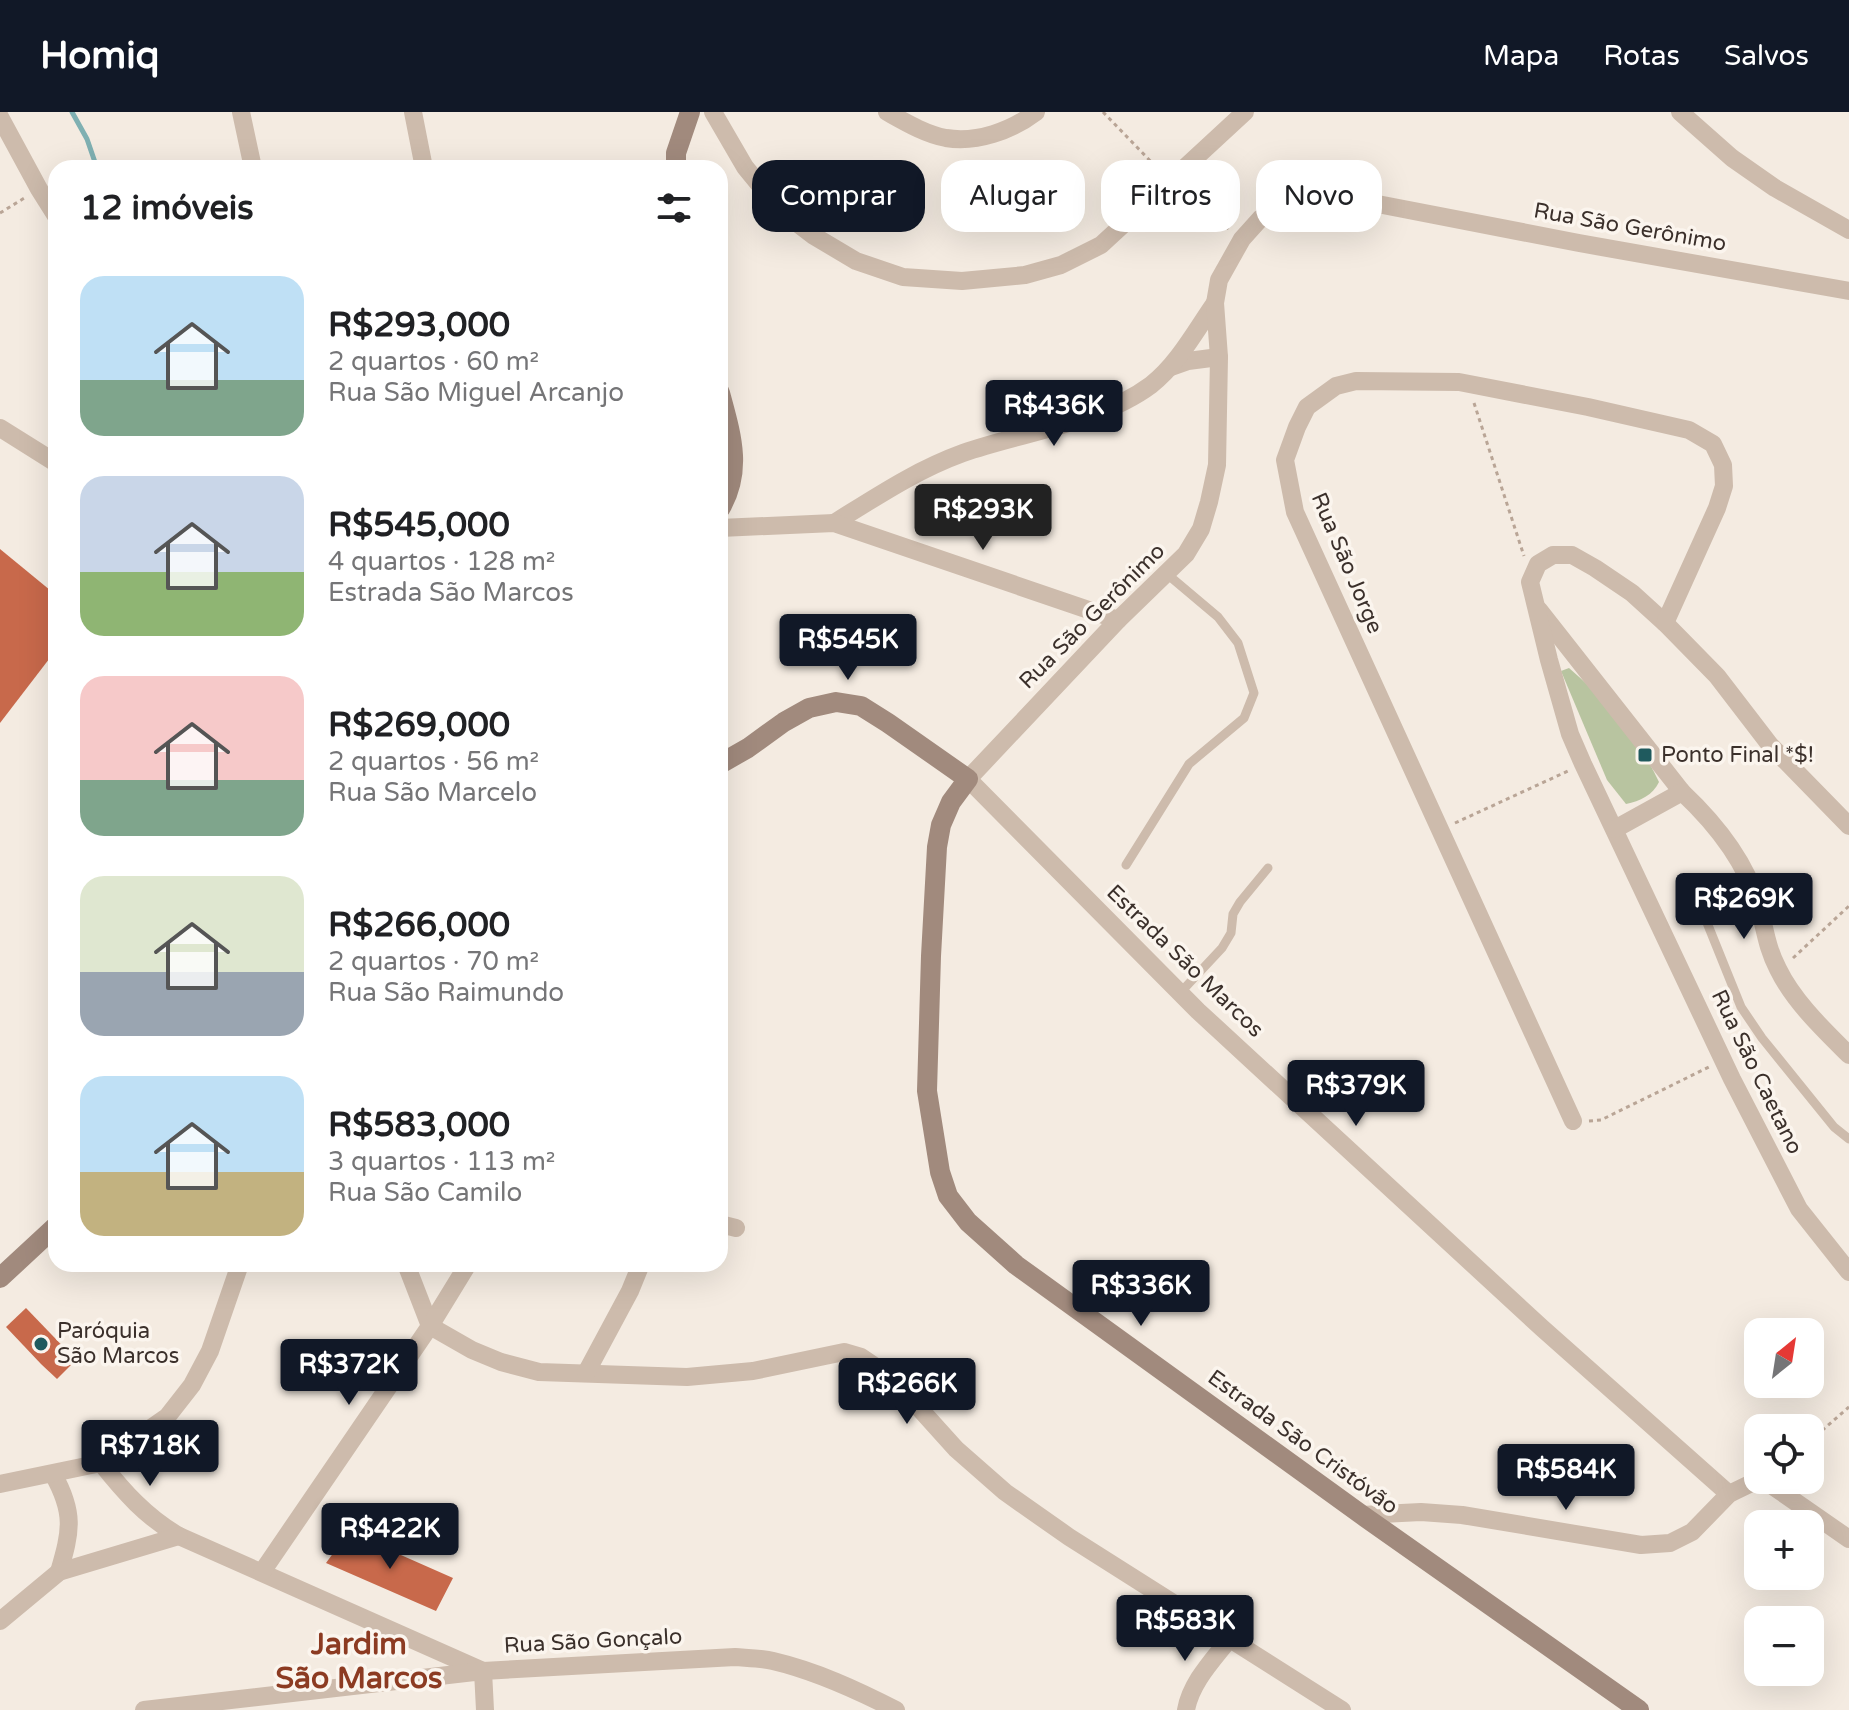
<!DOCTYPE html>
<html lang="pt">
<meta charset="utf-8">
<style>
:root{--surface:#fff;--page:#f2f2f2;--text:#202124;--muted:#757577;--accent:#111827}
body{margin:0;font-family:"Varela Round",sans-serif;background:var(--page);color:var(--text);height:100vh;display:flex;flex-direction:column;font-size:30px;white-space:nowrap}
*{box-sizing:border-box;margin:0}
p{font-size:26px;color:var(--muted)}
.icon{flex:none;width:44px;height:44px;fill:none;stroke:currentColor;stroke-width:2;stroke-linecap:round;stroke-linejoin:round}
.map{position:relative;flex:1;overflow:hidden}
.side{position:absolute;left:48px;top:48px;width:680px;height:1112px;display:flex;flex-direction:column;background:var(--surface);border-radius:24px;box-shadow:0 8px 32px #0002}
.side>*{flex:none}
.top-card{position:absolute;left:752px;top:48px;width:760px;height:72px;display:flex;gap:16px}
.needle{width:52px;rotate:30deg}
.controls{position:absolute;left:1744px;top:1206px;display:grid;gap:16px}
.controls a{display:grid;place-items:center;width:80px;height:80px;border-radius:16px;background:var(--surface);box-shadow:0 8px 32px #0002;font-size:40px}
.price{position:absolute;translate:-50% -68px;padding:0 18px;border-radius:8px;background:var(--accent);color:#fff;font-size:26px;line-height:52px;filter:drop-shadow(0 2px 4px #0008)}
.price::after{content:'';position:absolute;left:50%;top:48px;width:24px;height:18px;margin-left:-12px;background:inherit;clip-path:polygon(0 0,100% 0,50% 100%)}
.price.selected{background:#222;color:#fff}
ul{padding:0;list-style:none}
li{display:flex;align-items:center;gap:24px;height:200px;padding:0 32px}
li span{display:grid;place-items:center;flex:none;width:224px;height:160px;border-radius:24px;color:#555}
li>.icon{margin-inline-start:auto}
span .icon{width:96px;height:96px;fill:#fffc;stroke-width:1}
li b{font-size:34px}
h2{display:flex;justify-content:space-between;align-items:center;height:96px;padding:0 32px;font-size:34px}
.pill{padding:0 28px;border-radius:24px;background:var(--surface);box-shadow:0 8px 32px #0002;font-size:28px;line-height:72px}
.pill.selected{background:var(--accent);color:#fff}
header{display:flex;align-items:center;gap:48px;box-sizing:border-box;height:112px;padding:0 40px;background:var(--accent);color:#fff}
header strong{font-size:38px}
nav{display:flex;gap:44px;margin-inline-start:auto;font-size:28px}
.map>svg:first-child{display:block}
.green{fill:#b8c4a0}
.lines{fill:none;stroke-linecap:round;stroke-linejoin:round}
.stream{stroke:#7fb0b2;stroke-width:5}
.building{fill:#c8694b}
.path{stroke:#b9a596;stroke-width:3;stroke-dasharray:4 4;stroke-linecap:butt}
.lane{stroke:#cdbbac;stroke-width:9}
.street{stroke:#cdbbac;stroke-width:18}
.secondary{stroke:#a18a7d;stroke-width:20}
.poi-dot{fill:#1f5a5e;stroke:#fbf5ee;stroke-width:3}
.labels{text-anchor:middle;dominant-baseline:central;stroke-width:7;stroke-linejoin:round;paint-order:stroke}
.street-label{font-size:22px;fill:#3b302b;stroke:#fbf5ee}
.poi-label{font-size:22px;fill:#3b302b;stroke:#fbf5ee;text-anchor:start}
.district-label{font-size:30px;font-weight:bold;fill:#8c3b22;stroke:#fbf5ee}
</style>
<header>
<strong>Homiq</strong>
<nav><a>Mapa</a><a>Rotas</a><a>Salvos</a></nav>
</header>
<div class="map">
<svg width="1849" height="1598" viewBox="0 0 1849 1598">
<rect width="100%" height="100%" fill="#f4ebe1"/>
<path class="green" d="M1569,556C1604,586 1639,627 1659,670C1653,683 1640,689 1626,692L1607,668L1561,559Z"/>
<g class="lines">
<path class="stream" d="M72,0L87,27L97,56"/>
</g>
<g class="building">
<path d="M0,437L56,483V538L0,611Z"/>
<path d="M26,1196L76,1248L57,1267L41,1252L6,1215Z"/>
<path d="M342,1417L453,1466L436,1499L326,1451L337,1436Z"/>
</g>
<g class="lines">
<g class="path">
<path d="M1103,0L1159,58"/>
<path d="M1182,79L1229,117"/>
<path d="M0,101L26,85"/>
<path d="M1474,291L1524,444"/>
<path d="M1455,711L1568,659"/>
<path d="M1793,846L1849,794"/>
<path d="M1589,1009L1601,1008L1709,955"/>
<path d="M1810,1329L1849,1295"/>
</g>
<g class="lane">
<path d="M1126,753L1189,652L1244,606L1254,581L1238,531L1218,505L1167,462"/>
<path d="M1693,776L1741,895L1762,926L1834,1015L1849,1027"/>
<path d="M1180,881L1222,836L1231,821L1233,802L1240,790L1268,756"/>
</g>
<g class="street">
<path d="M241,0L253,56"/>
<path d="M413,0L424,56"/>
<path d="M713,0L745,55L780,98L814,124L856,149L903,165L962,169L1025,163L1061,153L1101,133L1245,0"/>
<path d="M887,0C905,10 925,22 946,26C977,31 1011,19 1036,0"/>
<path d="M1680,0L1732,46L1775,76L1849,118"/>
<path d="M0,5L39,77L56,104"/>
<path d="M1171,255L1188,249L1219,245"/>
<path d="M0,316L56,351"/>
<path d="M834,411C876,385 916,358 963,341C1023,320 1100,311 1151,273C1178,252 1196,218 1215,191"/>
<path d="M720,416L834,411L1118,508"/>
<path d="M1539,498L1682,680C1715,711 1745,748 1758,792C1765,815 1766,834 1778,857C1794,890 1824,918 1849,943"/>
<path d="M1849,714L1770,633L1717,564L1665,511L1632,481L1595,456L1572,443H1553L1538,452L1530,470L1549,548L1570,622L1583,652L1732,967L1799,1097L1849,1160"/>
<path d="M1615,717L1682,680"/>
<path d="M1573,1009L1295,400L1285,348L1297,315L1307,295L1336,274L1356,269L1459,270L1588,295L1689,318L1713,332L1723,353L1724,374L1717,396L1665,511"/>
<path d="M720,1112L736,1116"/>
<path d="M406,1152L430,1214L472,1238L501,1250L539,1260L687,1265L753,1259L844,1240L861,1245L892,1266L956,1337L1005,1380L1069,1425L1342,1598"/>
<path d="M586,1261L630,1179L641,1152"/>
<path d="M101,1351C124,1380 146,1405 179,1424L483,1559L735,1545C747,1546 761,1546 773,1549C816,1559 857,1578 896,1598"/>
<path d="M53,1362C75,1401 71,1419 59,1460"/>
<path d="M1764,1368L1849,1427"/>
<path d="M0,1372L101,1351L167,1305L192,1273L210,1239L240,1152"/>
<path d="M1729,1382L1542,1216L1198,899L968,667L1118,508L1186,442L1201,417L1209,390L1217,353L1219,245L1215,191L1219,168L1242,127L1260,107L1289,91L1322,85L1357,88L1579,131L1849,179"/>
<path d="M1362,1403L1421,1400L1462,1403L1641,1433L1670,1431L1692,1420L1729,1382L1758,1368"/>
<path d="M262,1460L430,1214L468,1152"/>
<path d="M0,1509L59,1460L179,1424"/>
<path d="M144,1598L483,1559L485,1598"/>
<path d="M1186,1598C1191,1570 1213,1548 1230,1526"/>
</g>
<g class="secondary">
<path d="M676,56V41L690,0"/>
<path d="M720,281C731,322 743,358 720,397"/>
<path d="M720,652L748,636L784,610L809,596L836,590L861,594L888,611L968,667L951,690L941,713L937,735L931,844L927,979L940,1060L948,1084L968,1110L1016,1153L1362,1403L1639,1598"/>
<path d="M0,1166L56,1114"/>
</g>
</g>
<g class="poi-dot">
<rect x="1637" y="635" width="16" height="16" rx="4"/>
<circle cx="41" cy="1232" r="8"/>
</g>
<g class="labels">
<g class="street-label">
<text transform="translate(1630 115) rotate(10)">Rua São Gerônimo</text>
<text transform="translate(1347 451) rotate(67)">Rua São Jorge</text>
<text transform="translate(1092 504) rotate(-45)">Rua São Gerônimo</text>
<text transform="translate(1185 849) rotate(44)">Estrada São Marcos</text>
<text transform="translate(1757 960) rotate(64)">Rua São Caetano</text>
<text transform="translate(1303 1330) rotate(36)">Estrada São Cristóvão</text>
<text transform="translate(593 1529) rotate(-3)">Rua São Gonçalo</text>
</g>
<g class="poi-label">
<text x="1661" y="643">Ponto Final *$!</text>
<text x="57" y="1219">Paróquia<tspan x="57" dy="25">São Marcos</tspan></text>
</g>
<g class="district-label">
<text x="359" y="1532">Jardim<tspan x="359" dy="34">São Marcos</tspan></text>
</g>
</g>
</svg>
<div class="controls">
<a><svg class="needle" viewBox="-14 -14 28 28"><path d="M0-13l5 13h-10z" fill="#e53935"/><path d="M0 13l5-13h-10z" fill="#757577"/></svg></a>
<a><svg class="icon" aria-label="locate" viewBox="0 0 24 24"><circle cx="12" cy="12" r="6"/><path d="M12 2v4M12 18v4M2 12h4M18 12h4"/></svg></a>
<a>+</a>
<a>−</a>
</div>
<b class="price" style="left:1054px;top:336px">R$436K</b>
<b class="price selected" style="left:983px;top:440px">R$293K</b>
<b class="price" style="left:848px;top:570px">R$545K</b>
<b class="price" style="left:1744px;top:829px">R$269K</b>
<b class="price" style="left:1356px;top:1016px">R$379K</b>
<b class="price" style="left:1141px;top:1216px">R$336K</b>
<b class="price" style="left:349px;top:1295px">R$372K</b>
<b class="price" style="left:907px;top:1314px">R$266K</b>
<b class="price" style="left:150px;top:1376px">R$718K</b>
<b class="price" style="left:1566px;top:1400px">R$584K</b>
<b class="price" style="left:390px;top:1459px">R$422K</b>
<b class="price" style="left:1185px;top:1551px">R$583K</b>
<div class="top-card">
<a class="pill selected">Comprar</a>
<a class="pill">Alugar</a>
<a class="pill">Filtros</a>
<a class="pill">Novo</a>
</div>
<section class="side">
<h2>12 imóveis<svg class="icon" aria-label="filters" viewBox="0 0 24 24"><path d="M4 7h16M4 17h16"/><circle cx="9" cy="7" r="2"/><circle cx="15" cy="17" r="2"/></svg></h2>
<ul>
<li><span style="background:linear-gradient(#bfe0f5 65%,#7fa58c 0)"><svg class="icon" aria-label="home" viewBox="0 0 24 24"><path d="M3 11l9-7 9 7M6 9v11h12V9"/></svg></span><div><b>R$293,000</b><p>2 quartos · 60 m²</p><p>Rua São Miguel Arcanjo</p></div></li>
<li><span style="background:linear-gradient(#c9d6e8 60%,#8fb573 0)"><svg class="icon" aria-label="home" viewBox="0 0 24 24"><path d="M3 11l9-7 9 7M6 9v11h12V9"/></svg></span><div><b>R$545,000</b><p>4 quartos · 128 m²</p><p>Estrada São Marcos</p></div></li>
<li><span style="background:linear-gradient(#f6c9c9 65%,#7fa58c 0)"><svg class="icon" aria-label="home" viewBox="0 0 24 24"><path d="M3 11l9-7 9 7M6 9v11h12V9"/></svg></span><div><b>R$269,000</b><p>2 quartos · 56 m²</p><p>Rua São Marcelo</p></div></li>
<li><span style="background:linear-gradient(#dfe7d0 60%,#9aa5b1 0)"><svg class="icon" aria-label="home" viewBox="0 0 24 24"><path d="M3 11l9-7 9 7M6 9v11h12V9"/></svg></span><div><b>R$266,000</b><p>2 quartos · 70 m²</p><p>Rua São Raimundo</p></div></li>
<li><span style="background:linear-gradient(#bfe0f5 60%,#c2b280 0)"><svg class="icon" aria-label="home" viewBox="0 0 24 24"><path d="M3 11l9-7 9 7M6 9v11h12V9"/></svg></span><div><b>R$583,000</b><p>3 quartos · 113 m²</p><p>Rua São Camilo</p></div></li>
</ul>
</section>
</div>
